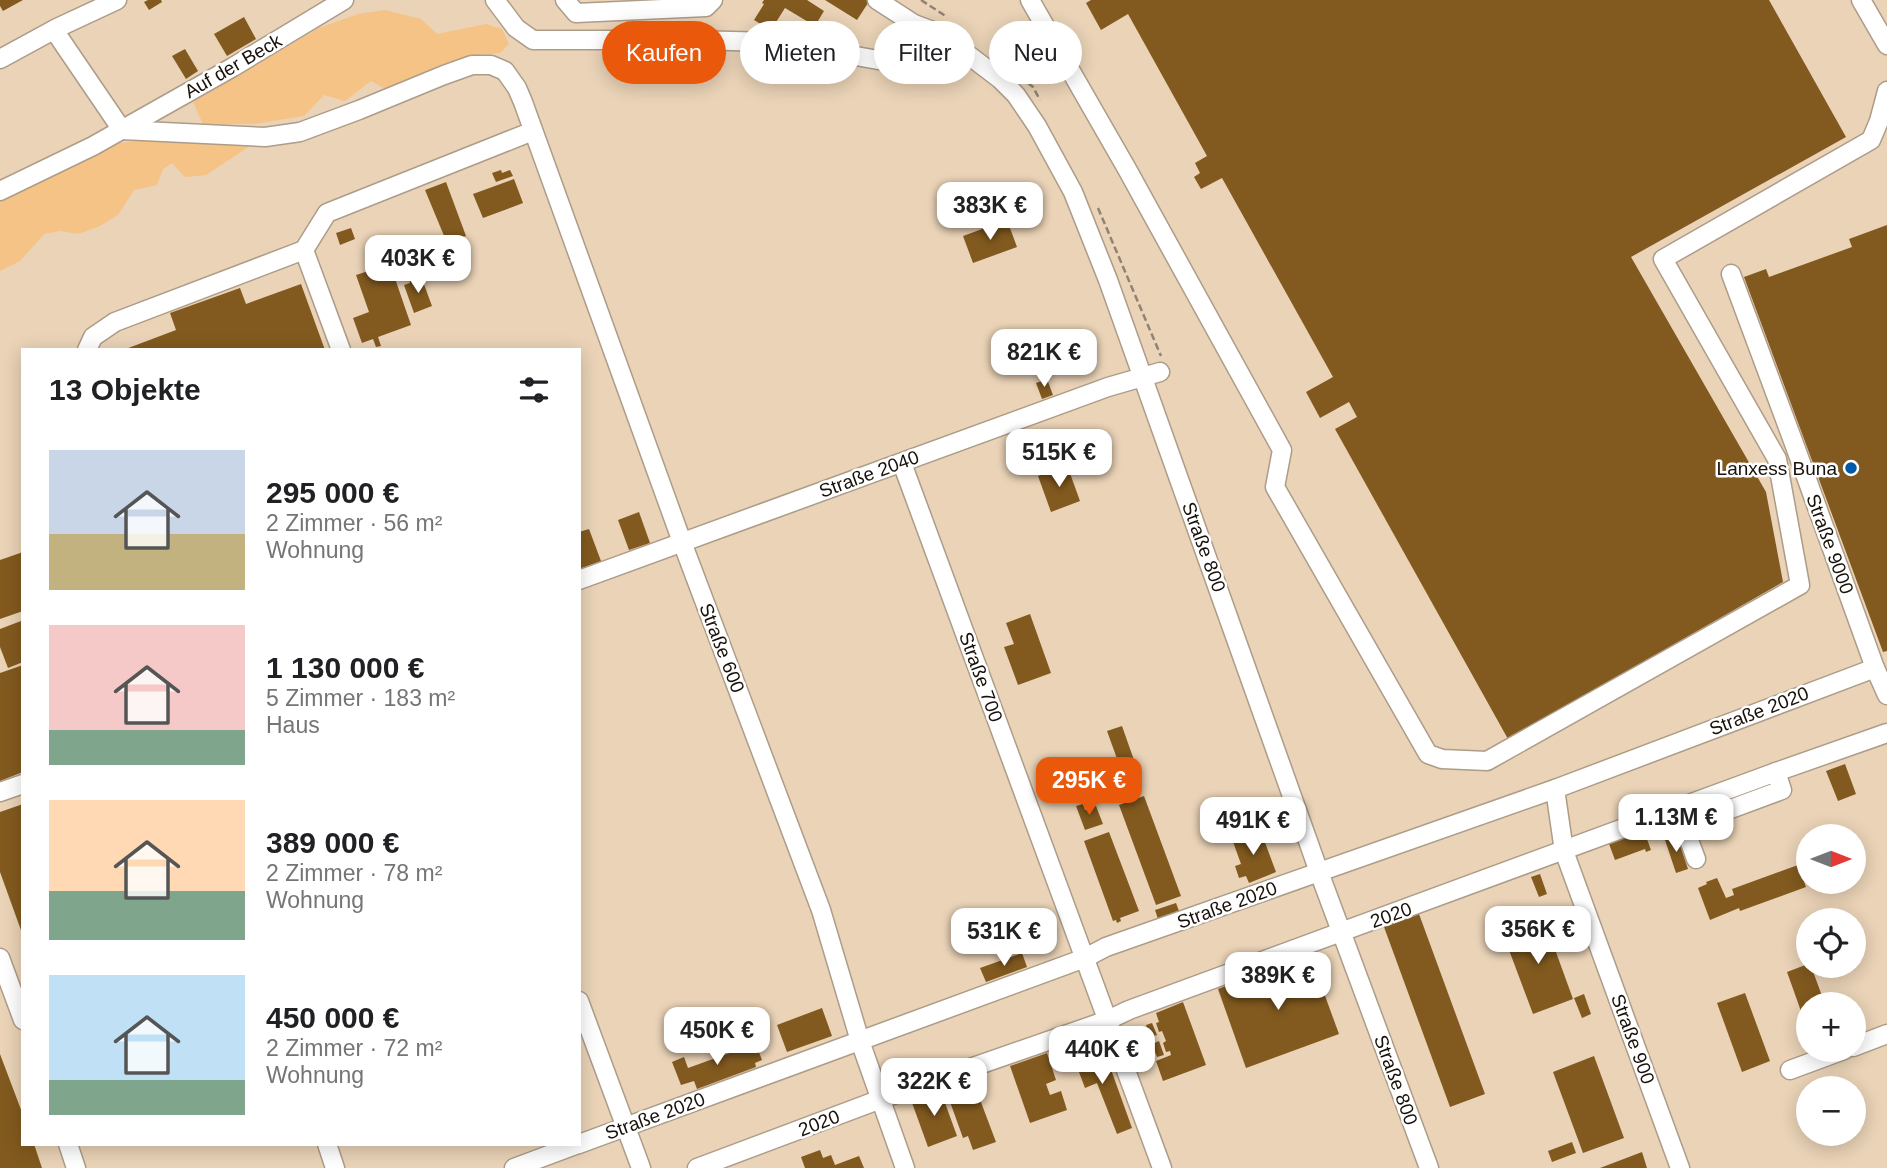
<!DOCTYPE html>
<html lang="de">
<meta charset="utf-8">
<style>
:root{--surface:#fff;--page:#f2f2f2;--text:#202124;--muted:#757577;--accent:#ea580c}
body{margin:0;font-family:Arial,sans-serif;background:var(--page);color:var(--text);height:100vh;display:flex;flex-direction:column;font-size:26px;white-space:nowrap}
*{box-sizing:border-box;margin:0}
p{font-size:23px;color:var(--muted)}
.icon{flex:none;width:38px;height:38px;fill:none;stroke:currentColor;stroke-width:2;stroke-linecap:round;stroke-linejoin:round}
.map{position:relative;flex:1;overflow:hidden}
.details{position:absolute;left:21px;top:348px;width:560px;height:798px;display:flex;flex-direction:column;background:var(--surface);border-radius:0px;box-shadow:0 4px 18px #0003}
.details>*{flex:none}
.guide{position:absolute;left:602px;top:21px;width:665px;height:63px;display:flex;gap:14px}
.needle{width:46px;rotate:90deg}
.tools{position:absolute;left:1796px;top:824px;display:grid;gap:14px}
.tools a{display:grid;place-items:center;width:70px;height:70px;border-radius:50%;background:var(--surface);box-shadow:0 4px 18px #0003;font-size:35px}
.price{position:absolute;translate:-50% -60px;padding:0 16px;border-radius:14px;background:#fff;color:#222;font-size:23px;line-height:46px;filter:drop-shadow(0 2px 4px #0008)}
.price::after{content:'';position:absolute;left:50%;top:42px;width:21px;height:16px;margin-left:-10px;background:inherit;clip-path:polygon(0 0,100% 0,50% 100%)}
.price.selected{background:var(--accent);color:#fff}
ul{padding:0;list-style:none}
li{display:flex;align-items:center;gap:21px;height:175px;padding:0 28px}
li span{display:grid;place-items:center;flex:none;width:196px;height:140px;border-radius:0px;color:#555}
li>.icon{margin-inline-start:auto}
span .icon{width:84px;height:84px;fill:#fffc;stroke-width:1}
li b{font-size:30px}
h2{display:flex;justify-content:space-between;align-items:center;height:84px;padding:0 28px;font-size:30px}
.tag{padding:0 24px;border-radius:32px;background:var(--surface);box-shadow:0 4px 18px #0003;font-size:24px;line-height:63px}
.tag.selected{background:var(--accent);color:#fff}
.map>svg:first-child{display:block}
.built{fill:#ead3b7;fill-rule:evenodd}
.green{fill:#f4c385}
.building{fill:#825a1f}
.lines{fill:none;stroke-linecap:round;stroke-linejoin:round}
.minor-casing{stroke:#ad9c88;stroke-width:21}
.path{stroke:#908374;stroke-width:2.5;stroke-dasharray:7 3.5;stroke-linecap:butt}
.minor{stroke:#fff;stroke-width:18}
.poi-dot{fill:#005aa7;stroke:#fff;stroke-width:2.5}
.labels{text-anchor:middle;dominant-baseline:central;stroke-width:5;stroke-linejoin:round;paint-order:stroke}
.street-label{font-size:19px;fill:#17110a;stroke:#fff}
.poi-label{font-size:19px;fill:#17110a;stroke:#fff;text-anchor:end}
</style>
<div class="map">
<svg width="1887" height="1168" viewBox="0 0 1887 1168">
<rect width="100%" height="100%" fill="#f1dfca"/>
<path class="built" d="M0,0H1887V1168H0ZM23,350H579V1144H23ZM1808,836H1853V882H1808ZM1808,920H1853V966H1808ZM1808,1004H1853V1050H1808ZM1808,1088H1853V1134H1808Z"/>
<g class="green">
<path d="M385,10L421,19L437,34L486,24L502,29L509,44L500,53L470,56L441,65L387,90L371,81L345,101L324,95L304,116L254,124H203L193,102L319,28L358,14Z"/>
<path d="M142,140H239L250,146L206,175L185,177L172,163L163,169L157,185L134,190L118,215L100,226L78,234L60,231L44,234L20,261L0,271V201L114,144Z"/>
</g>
<g class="building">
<path d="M0,0H23L3,11L0,6Z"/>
<path d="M148,0H161L162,2L149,10L144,2Z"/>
<path d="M764,0H807L824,11L815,26L785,8L771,30L754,20L764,4L762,3Z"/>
<path d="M825,0H870L857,20Z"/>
<path d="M1091,0H1769L1846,137L1631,257L1766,492L1783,582L1508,739L1335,429L1357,417L1349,402L1320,418L1306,392L1333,377L1222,178L1201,189L1194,177L1200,173L1195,163L1207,156L1128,14L1101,30L1086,3Z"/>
<path d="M244,17L256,39L227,56L214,34Z"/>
<path d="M185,49L198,71L186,79L172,56Z"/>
<path d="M501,170L502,173L510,170L513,176L496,182L492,173Z"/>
<path d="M514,179L523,203L483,218L473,194Z"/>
<path d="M446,182L466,236L447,243L425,190Z"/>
<path d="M1007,220L1017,247L973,263L963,236Z"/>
<path d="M1887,225V651L1883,652L1744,277L1766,269L1769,277L1852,247L1849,239Z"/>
<path d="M351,228L355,239L340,245L336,233Z"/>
<path d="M390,264L411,325L378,337L381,346L376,347L373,339L362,343L353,318L369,312L356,275Z"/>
<path d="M415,276L418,280L422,279L432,306L414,313L404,285L410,283L409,278Z"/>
<path d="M301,284L325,350H123L176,330L170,313L240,288L246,304Z"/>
<path d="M1047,379L1053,395L1042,399L1036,383Z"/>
<path d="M1067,465L1080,501L1051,512L1038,476Z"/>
<path d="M639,512L650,543L629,550L618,520Z"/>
<path d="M589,529L601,561L579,569V532Z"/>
<path d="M23,552V611L0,619V560Z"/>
<path d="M1030,614L1051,673L1018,685L1004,647L1014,644L1006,623Z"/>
<path d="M21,621L23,627V662L8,668L0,647V629Z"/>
<path d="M23,665V772L0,781V673Z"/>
<path d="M1122,726L1141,780L1139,785L1128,789L1107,731Z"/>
<path d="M1077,764L1079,771L1082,769L1085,777L1068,784L1062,770Z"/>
<path d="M1845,764L1856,794L1838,801L1826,771Z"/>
<path d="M1144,796L1181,896L1156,905L1119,805Z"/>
<path d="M23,804V933H22L0,872V812Z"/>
<path d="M1083,804L1085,810L1096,806L1103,824L1085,830L1076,806Z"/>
<path d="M1260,829L1276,872L1249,883L1246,876L1239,878L1235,866L1241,864L1232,839Z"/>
<path d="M1644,831L1651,850L1646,852L1645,849L1615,860L1609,844Z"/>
<path d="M1109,832L1139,911L1120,918L1121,921L1117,923L1116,920L1113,921L1084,841Z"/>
<path d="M1677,836L1688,869L1676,873L1665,840Z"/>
<path d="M1798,865L1806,887L1740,911L1739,908L1710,920L1698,888L1707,884L1706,882L1717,878L1726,898L1734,895L1732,889Z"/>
<path d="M1540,874L1547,894L1539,897L1531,877Z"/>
<path d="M1176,903L1179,911L1158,919L1155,910Z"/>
<path d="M1419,914L1485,1094L1450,1107L1384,927Z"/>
<path d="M1544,919L1573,999L1533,1014L1503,934Z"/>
<path d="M1022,953L1027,967L986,982L980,968Z"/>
<path d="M1310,955L1339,1034L1246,1068L1218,989Z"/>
<path d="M1808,964V966H1811L1825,1004H1808L1807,1028L1787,972Z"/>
<path d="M1745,993L1770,1061L1742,1072L1717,1003Z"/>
<path d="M1584,994L1591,1014L1582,1018L1574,998Z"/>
<path d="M1183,1002L1206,1065L1163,1081L1156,1061L1171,1055L1170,1051L1166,1052L1163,1043L1166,1041L1162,1031L1159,1032L1156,1023L1159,1022L1156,1013Z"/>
<path d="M822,1008L832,1036L787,1052L777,1025Z"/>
<path d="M1152,1023L1157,1035L1150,1037L1146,1025Z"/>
<path d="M1081,1038L1093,1070L1109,1064L1132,1128L1117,1134L1097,1083L1085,1088L1068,1043Z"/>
<path d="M1159,1041L1164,1055L1157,1057L1152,1044Z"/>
<path d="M749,1046L750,1050L757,1047L762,1060L755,1063L756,1067L697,1089L694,1081L681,1085L672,1062L684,1057L688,1068Z"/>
<path d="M1047,1053L1056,1080L1046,1084L1050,1095L1061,1091L1067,1110L1030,1123L1010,1066Z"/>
<path d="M0,1054L23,1115V1144H34L42,1168H0Z"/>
<path d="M1594,1056L1624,1138L1583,1153L1553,1072Z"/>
<path d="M940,1089L957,1136L928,1147L911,1100Z"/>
<path d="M976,1089L996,1142L973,1150L968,1136L963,1138L949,1099Z"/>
<path d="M1572,1142L1576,1153L1552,1162L1548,1151Z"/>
<path d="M820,1150L823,1158L831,1155L835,1165L859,1156L864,1168H805L801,1157Z"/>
<path d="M1642,1152L1647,1168H1600Z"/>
</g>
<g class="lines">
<defs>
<g id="minor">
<path d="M495,0L516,28L533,40H689L779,42L878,60C899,53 903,42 914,24"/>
<path d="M565,0L576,13L706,7L713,0"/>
<path d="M877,0L914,24L941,34L1000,79L1016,95L1037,126L1073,192L1108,280L1319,872L1429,1168"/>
<path d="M1030,0L1127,169L1282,450L1275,487L1428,754L1442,759L1487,761L1800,585L1777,459L1663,259L1871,140L1879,121L1887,91"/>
<path d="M1861,0L1887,45"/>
<path d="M54,30L122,130"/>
<path d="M0,59L57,28L117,0"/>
<path d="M122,130L265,137L300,132L359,110L444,75L472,65H491L505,71L517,88L523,102L682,542L821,910L860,1041L905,1168"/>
<path d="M0,191L93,146L233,67L344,0"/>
<path d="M304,250L341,350"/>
<path d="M1731,274L1796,449L1875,668L1887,695"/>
<path d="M87,350L93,337L115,322L304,250L327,213L533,131"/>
<path d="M902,463L1162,1168"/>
<path d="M579,580L1108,387L1160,372"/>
<path d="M1555,789L1564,851L1680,1168"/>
<path d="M0,792L23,784"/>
<path d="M1696,859L1689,840V831L1709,817L1782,790L1776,772"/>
<path d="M0,958L23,1020"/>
<path d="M579,1001L641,1168"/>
<path d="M1853,1047L1887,1034"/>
<path d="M1790,1070L1844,1050"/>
<path d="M68,1144L76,1168"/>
<path d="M327,1144L335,1168"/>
<path d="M579,1144L1085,958L1106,947L1555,789L1875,668"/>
<path d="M514,1168L578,1144"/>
<path d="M697,1168L881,1099L1108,1020L1129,1010L1776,772L1887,733"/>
</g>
</defs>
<use href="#minor" class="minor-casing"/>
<g class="path">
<path d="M921,0L947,17"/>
<path d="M1028,83L1033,87L1040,100"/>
<path d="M1098,208L1161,356"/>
</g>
<use href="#minor" class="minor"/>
</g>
<circle class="poi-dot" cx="1851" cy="468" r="7"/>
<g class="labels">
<g class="street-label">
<text transform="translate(233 66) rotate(-30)">Auf der Beck</text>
<text transform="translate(869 474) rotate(-20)">Straße 2040</text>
<text transform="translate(1830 544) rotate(70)">Straße 9000</text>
<text transform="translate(1204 547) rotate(70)">Straße 800</text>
<text transform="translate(722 648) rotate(69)">Straße 600</text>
<text transform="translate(981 677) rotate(70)">Straße 700</text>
<text transform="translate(1759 711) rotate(-21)">Straße 2020</text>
<text transform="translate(1227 905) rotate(-20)">Straße 2020</text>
<text transform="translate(1391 915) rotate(-20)">2020</text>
<text transform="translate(1633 1039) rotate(70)">Straße 900</text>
<text transform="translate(1396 1080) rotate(70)">Straße 800</text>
<text transform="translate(655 1116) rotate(-20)">Straße 2020</text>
<text transform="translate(819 1123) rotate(-21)">2020</text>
</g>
<g class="poi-label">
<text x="1837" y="468">Lanxess Buna</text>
</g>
</g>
</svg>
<div class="tools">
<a><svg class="needle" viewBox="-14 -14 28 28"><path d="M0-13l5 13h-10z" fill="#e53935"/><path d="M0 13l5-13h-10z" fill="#757577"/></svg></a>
<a><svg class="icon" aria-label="locate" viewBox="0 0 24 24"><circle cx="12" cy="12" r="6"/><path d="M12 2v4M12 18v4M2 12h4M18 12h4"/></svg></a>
<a>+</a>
<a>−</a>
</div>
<b class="price" style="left:990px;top:242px">383K €</b>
<b class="price" style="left:418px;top:295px">403K €</b>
<b class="price" style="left:1044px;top:389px">821K €</b>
<b class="price" style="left:1059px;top:489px">515K €</b>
<b class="price selected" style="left:1089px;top:817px">295K €</b>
<b class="price" style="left:1676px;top:854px">1.13M €</b>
<b class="price" style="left:1253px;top:857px">491K €</b>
<b class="price" style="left:1538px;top:966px">356K €</b>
<b class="price" style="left:1004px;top:968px">531K €</b>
<b class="price" style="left:1278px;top:1012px">389K €</b>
<b class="price" style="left:717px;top:1067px">450K €</b>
<b class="price" style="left:1102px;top:1086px">440K €</b>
<b class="price" style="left:934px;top:1118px">322K €</b>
<div class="guide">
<a class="tag selected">Kaufen</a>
<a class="tag">Mieten</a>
<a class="tag">Filter</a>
<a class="tag">Neu</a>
</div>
<section class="details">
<h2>13 Objekte<svg class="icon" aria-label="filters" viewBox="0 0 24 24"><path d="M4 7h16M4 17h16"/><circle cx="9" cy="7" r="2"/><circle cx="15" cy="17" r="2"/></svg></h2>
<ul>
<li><span style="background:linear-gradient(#c9d6e8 60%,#c2b280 0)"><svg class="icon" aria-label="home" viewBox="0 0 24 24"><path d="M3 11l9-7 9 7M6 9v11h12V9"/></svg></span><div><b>295 000 €</b><p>2 Zimmer · 56 m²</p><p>Wohnung</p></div></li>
<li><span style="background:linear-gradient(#f6c9c9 75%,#7fa58c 0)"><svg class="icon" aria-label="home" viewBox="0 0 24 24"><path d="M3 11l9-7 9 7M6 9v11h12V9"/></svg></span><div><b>1 130 000 €</b><p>5 Zimmer · 183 m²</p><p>Haus</p></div></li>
<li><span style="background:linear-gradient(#ffd9b3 65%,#7fa58c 0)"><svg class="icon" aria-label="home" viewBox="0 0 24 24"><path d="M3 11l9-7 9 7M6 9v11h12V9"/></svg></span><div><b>389 000 €</b><p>2 Zimmer · 78 m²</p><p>Wohnung</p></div></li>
<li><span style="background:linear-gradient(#bfe0f5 75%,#7fa58c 0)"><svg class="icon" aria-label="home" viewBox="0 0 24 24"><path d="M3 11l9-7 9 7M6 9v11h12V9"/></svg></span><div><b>450 000 €</b><p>2 Zimmer · 72 m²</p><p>Wohnung</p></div></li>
</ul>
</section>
</div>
